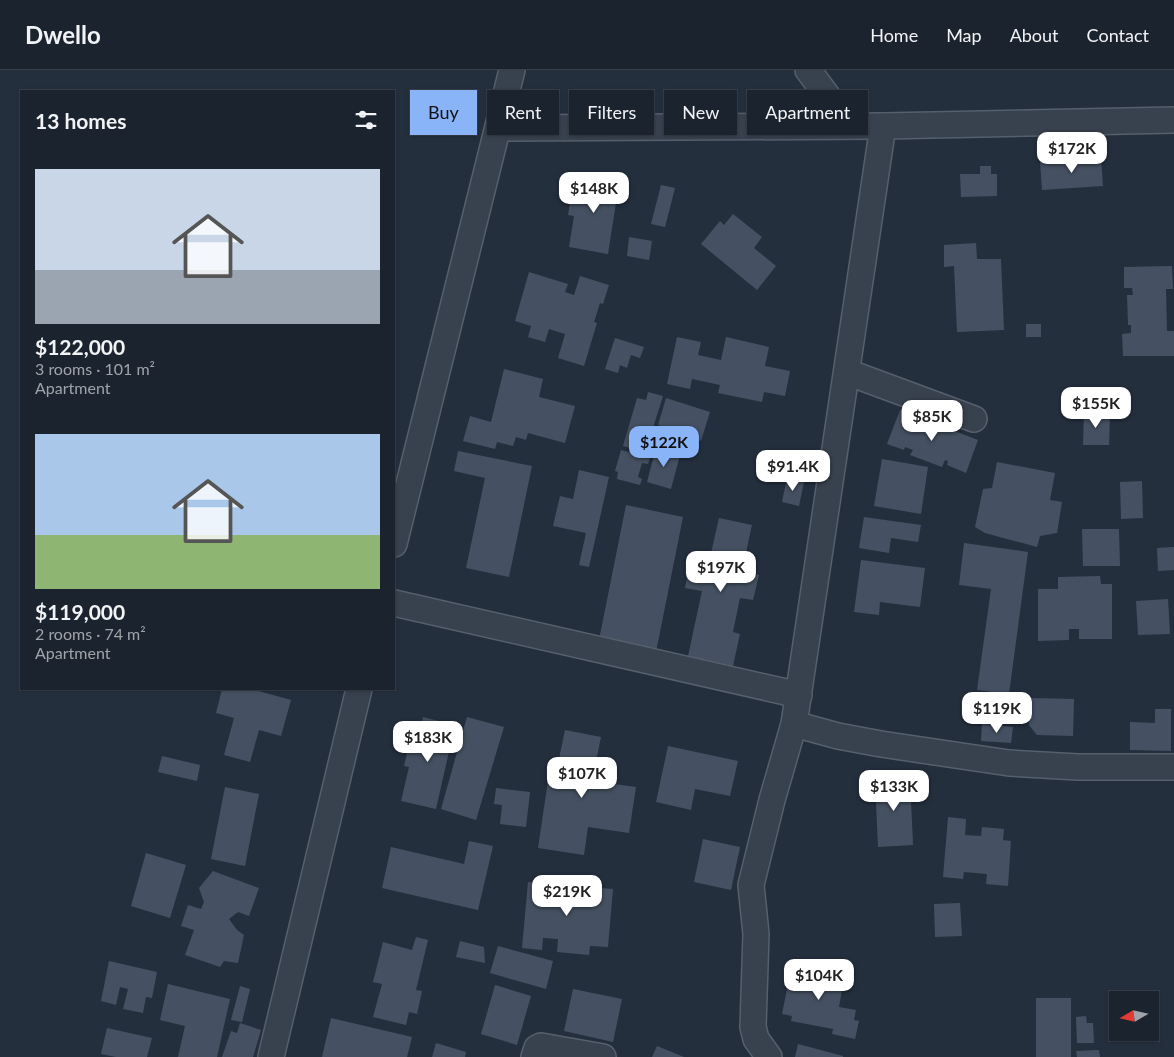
<!DOCTYPE html>
<meta charset="utf-8">
<style>
:root{--surface:#1b232e;--page:#242b36;--text:#f1f3f6;--muted:#a0a4aa;--line:#39404a;--accent:#8ab4f8}
body{margin:0;font-family:Lato,sans-serif;background:var(--page);color:var(--text);height:100vh;display:flex;flex-direction:column;font-size:19px;white-space:nowrap}
*{box-sizing:border-box;margin:0}
p{font-size:16px;color:var(--muted)}
.icon{flex:none;width:28px;height:28px;fill:none;stroke:currentColor;stroke-width:2;stroke-linecap:round;stroke-linejoin:round}
.map{position:relative;flex:1;overflow:hidden}
.side{position:absolute;left:20px;top:20px;width:375px;height:600px;display:flex;flex-direction:column;background:var(--surface);border-radius:0px;box-shadow:0 1px 4px #0004,0 0 0 1px var(--line)}
.side>*{flex:none}
.guide{position:absolute;left:410px;top:20px;width:475px;height:45px;display:flex;gap:10px}
.needle{width:32px;rotate:261deg}
.tools{position:absolute;left:1109px;top:921px;display:grid;gap:10px}
.tools a{display:grid;place-items:center;width:50px;height:50px;border-radius:0px;background:var(--surface);box-shadow:0 1px 4px #0004,0 0 0 1px var(--line);font-size:25px}
.price{position:absolute;translate:-50% -42px;padding:0 11px;border-radius:10px;background:#fff;color:#222;font-size:16px;line-height:32px;filter:drop-shadow(0 1px 2px #0008)}
.price::after{content:'';position:absolute;left:50%;top:30px;width:15px;height:11px;margin-left:-8px;background:inherit;clip-path:polygon(0 0,100% 0,50% 100%)}
.price.current{background:var(--accent);color:#111}
ul{padding:0;list-style:none}
li{display:grid;align-content:center;gap:10px;height:265px;padding:0 15px}
li span{display:grid;place-items:center;height:155px;border-radius:0px;color:#555}
li>.icon{margin-inline-start:auto}
span .icon{width:90px;height:90px;fill:#fffc;stroke-width:1}
li b{font-size:21px}
h2{display:flex;justify-content:space-between;align-items:center;height:60px;padding:0 15px;font-size:21px}
.tag{padding:0 18px;border-radius:0px;background:var(--surface);box-shadow:0 1px 4px #0004,0 0 0 1px var(--line);font-size:18px;line-height:45px}
.tag.current{background:var(--accent);color:#111}
header{display:flex;align-items:center;gap:30px;box-sizing:border-box;height:70px;padding:0 25px;background:var(--surface);border-bottom:1px solid var(--line)}
header strong{font-size:24px}
nav{display:flex;gap:28px;margin-inline-start:auto;font-size:18px}
.map>svg:first-child{display:block}
.building{fill:#455162}
.lines{fill:none;stroke-linecap:round;stroke-linejoin:round}
.minor-casing{stroke:#565f6c;stroke-width:28}
.minor{stroke:#38414e;stroke-width:25}
</style>
<header>
<strong>Dwello</strong>
<nav><a>Home</a><a>Map</a><a>About</a><a>Contact</a></nav>
</header>
<div class="map">
<svg width="1174" height="987" viewBox="0 0 1174 987">
<rect width="100%" height="100%" fill="#242f3e"/>
<g class="building">
<path d="M1101,88L1103,116L1042,120L1040,92Z"/>
<path d="M980,96H991V104H997V126L961,127L960,104H980Z"/>
<path d="M601,104L620,107L608,184L569,177L574,146L568,145L572,120L580,121L581,111L600,114Z"/>
<path d="M661,115L675,118L665,157L651,154Z"/>
<path d="M733,144L762,167L754,178L776,196L757,220L701,174L720,151L724,155Z"/>
<path d="M629,167L652,171L649,190L627,186Z"/>
<path d="M976,173L977,189H1001L1004,260L957,262L954,196L944,197V175Z"/>
<path d="M1172,196L1173,219H1166L1167,261H1174V286H1123L1122,264L1131,263V255H1128L1127,225H1133L1132,218H1124V197Z"/>
<path d="M529,202L568,214L565,222L574,225L580,206L609,215L603,234L600,233L594,252L597,253L584,296L558,288L565,264L549,259L545,272L528,267L531,256L515,251Z"/>
<rect x="1026" y="254" width="15" height="13"/>
<path d="M677,267L701,272L698,285L721,290L726,267L769,277L765,296L790,301L785,326L764,322L762,332L718,323L720,315L692,309L690,319L667,314Z"/>
<path d="M615,268L644,277L640,288L631,285L627,298L620,295L618,303L605,299Z"/>
<path d="M504,299L543,309L539,327L575,336L565,373L528,363L526,370L516,367L513,376L497,372L495,379L463,371L470,346L491,352Z"/>
<path d="M648,322L663,326L653,358L661,361L656,377L650,375L647,383L623,376L637,328L646,330Z"/>
<path d="M666,328L710,342L701,371L679,364L678,370L673,368L675,360L658,355Z"/>
<path d="M900,340L978,370L966,403L947,395L948,391L945,390L942,397L910,385L913,380L905,377L904,380L887,374Z"/>
<path d="M1084,342L1110,343L1109,375H1083Z"/>
<path d="M656,378L680,385L671,419L647,412Z"/>
<path d="M621,380L650,388L648,394L642,393L638,407L642,409L640,415L617,409L618,402L615,401Z"/>
<path d="M458,381L532,396L509,507L466,498L485,408L454,401Z"/>
<path d="M882,389L928,397L921,444L874,436Z"/>
<path d="M997,392L1055,403L1050,430L1062,432L1057,463L1040,466L1037,477L985,463L975,457L983,419L992,418Z"/>
<path d="M579,400L609,407L589,497L579,495L586,463L553,456L560,426L573,429Z"/>
<path d="M787,408L804,412L799,436L782,432Z"/>
<path d="M1142,411L1143,448L1121,449L1120,412Z"/>
<path d="M626,435L683,447L655,587L598,575Z"/>
<path d="M864,447L921,455L918,472L891,468L889,483L859,478Z"/>
<path d="M719,448L752,455L742,501L759,505L753,530L740,528L733,562L740,564L733,596L688,586L702,521L685,518L691,488L709,492Z"/>
<path d="M1082,459H1119L1120,496H1083Z"/>
<path d="M964,473L1028,482L1009,624L977,620L991,519L959,515Z"/>
<path d="M1174,477V500L1158,501L1157,478Z"/>
<path d="M861,490L925,498L920,537L880,532L879,545L854,542Z"/>
<path d="M1100,506L1101,514H1112V569H1079V559H1069V570L1038,571V519H1058V507Z"/>
<path d="M1168,529L1170,564L1138,565L1136,531Z"/>
<path d="M222,619H251L291,630L281,666L259,660L250,692L224,685L234,648L216,643Z"/>
<path d="M1029,628L1074,629L1073,666L1037,665L1029,655Z"/>
<path d="M1155,639H1171V681L1130,680V652L1155,653Z"/>
<path d="M423,647L455,655L436,739L401,731L409,697L404,696L409,674L416,676Z"/>
<path d="M467,647L504,657L476,750L441,739Z"/>
<path d="M982,654L1013,657L1011,673L981,671Z"/>
<path d="M565,660L601,667L592,711L636,717L629,763L588,757L584,785L538,778L549,704L589,710L556,703Z"/>
<path d="M668,676L738,691L730,726L695,719L691,740L656,732Z"/>
<path d="M162,686L200,695L197,711L158,702Z"/>
<path d="M910,708L913,775L878,777L875,710Z"/>
<path d="M225,717L259,724L245,796L211,789Z"/>
<path d="M496,718L530,722L526,757L500,754L502,735L494,734Z"/>
<path d="M948,747L966,749L965,765L981,766L982,757L1004,759L1003,770L1011,771L1008,816L986,814L987,804L964,802L963,809L943,807Z"/>
<path d="M703,769L740,777L731,820L694,812Z"/>
<path d="M469,771L493,776L478,840L382,818L391,777L464,794Z"/>
<path d="M146,783L186,795L170,848L131,836Z"/>
<path d="M213,801L259,818L249,846L238,842L229,849L237,860L244,865L238,893L224,891L220,897L185,885L194,860L181,856L188,835L201,839L204,832L199,818Z"/>
<path d="M528,812L613,819L608,877L590,876L589,885L557,882L558,869L543,868L542,880L522,878Z"/>
<path d="M960,833L962,866L935,867L934,834Z"/>
<path d="M416,867L428,870L416,920L422,921L417,944L409,942L406,955L373,947L382,914L373,912L383,872L412,880Z"/>
<path d="M460,871L484,877L485,893L456,887Z"/>
<path d="M498,876L553,891L546,919L490,903Z"/>
<path d="M109,891L157,902L152,928L146,927L143,943L123,939L128,919L120,917L116,935L101,931Z"/>
<path d="M792,894L850,906L848,915L843,914L839,937L856,940L854,950L859,951L855,969L832,964L833,959L791,951L792,946L782,944Z"/>
<path d="M168,914L230,929L217,987H178L185,956L160,950Z"/>
<path d="M495,915L531,926L517,975L481,964Z"/>
<path d="M240,916L250,919L242,952L231,950Z"/>
<path d="M573,919L622,929L613,972L564,961Z"/>
<rect x="1036" y="928" width="35" height="59"/>
<path d="M1086,946L1087,953H1093L1094,973H1077L1076,947Z"/>
<path d="M331,948L412,967L407,987H322Z"/>
<path d="M240,953L261,960L253,987H222L231,961L237,963Z"/>
<path d="M107,958L152,968L147,987H116L101,984Z"/>
<path d="M436,973L466,982L465,987H432Z"/>
<path d="M798,974L843,986V987H795Z"/>
<path d="M657,976L684,987H652Z"/>
<path d="M1099,980L1100,987H1077L1076,981Z"/>
</g>
<g class="lines">
<defs>
<g id="minor">
<path d="M808,0L843,47L844,56"/>
<path d="M498,58L883,56L1174,50"/>
<path d="M847,302L974,349"/>
<path d="M394,474L512,0"/>
<path d="M394,533L799,625"/>
<path d="M794,654L838,666L881,674L1009,693L1078,697H1174"/>
<path d="M271,987L359,619"/>
<path d="M534,987L537,978L541,976L603,987"/>
<path d="M769,987L756,969L753,957L756,864L751,815L772,730L794,654L883,56"/>
</g>
</defs>
<use href="#minor" class="minor-casing"/>
<use href="#minor" class="minor"/>
</g>
</svg>
<div class="tools">
<a><svg class="needle" viewBox="-14 -14 28 28"><path d="M0-13l5 13h-10z" fill="#e53935"/><path d="M0 13l5-13h-10z" fill="#a0a4aa"/></svg></a>
</div>
<b class="price" style="left:1072px;top:104px">$172K</b>
<b class="price" style="left:594px;top:144px">$148K</b>
<b class="price" style="left:1096px;top:359px">$155K</b>
<b class="price" style="left:932px;top:372px">$85K</b>
<b class="price current" style="left:664px;top:398px">$122K</b>
<b class="price" style="left:793px;top:422px">$91.4K</b>
<b class="price" style="left:721px;top:523px">$197K</b>
<b class="price" style="left:997px;top:664px">$119K</b>
<b class="price" style="left:428px;top:693px">$183K</b>
<b class="price" style="left:582px;top:729px">$107K</b>
<b class="price" style="left:894px;top:742px">$133K</b>
<b class="price" style="left:567px;top:847px">$219K</b>
<b class="price" style="left:819px;top:931px">$104K</b>
<div class="guide">
<a class="tag current">Buy</a>
<a class="tag">Rent</a>
<a class="tag">Filters</a>
<a class="tag">New</a>
<a class="tag">Apartment</a>
</div>
<section class="side">
<h2>13 homes<svg class="icon" aria-label="filters" viewBox="0 0 24 24"><path d="M4 7h16M4 17h16"/><circle cx="9" cy="7" r="2"/><circle cx="15" cy="17" r="2"/></svg></h2>
<ul>
<li><span style="background:linear-gradient(#c9d6e8 65%,#9aa5b1 0)"><svg class="icon" aria-label="home" viewBox="0 0 24 24"><path d="M3 11l9-7 9 7M6 9v11h12V9"/></svg></span><div><b>$122,000</b><p>3 rooms · 101 m²</p><p>Apartment</p></div></li>
<li><span style="background:linear-gradient(#a9c7e8 65%,#8fb573 0)"><svg class="icon" aria-label="home" viewBox="0 0 24 24"><path d="M3 11l9-7 9 7M6 9v11h12V9"/></svg></span><div><b>$119,000</b><p>2 rooms · 74 m²</p><p>Apartment</p></div></li>
</ul>
</section>
</div>
